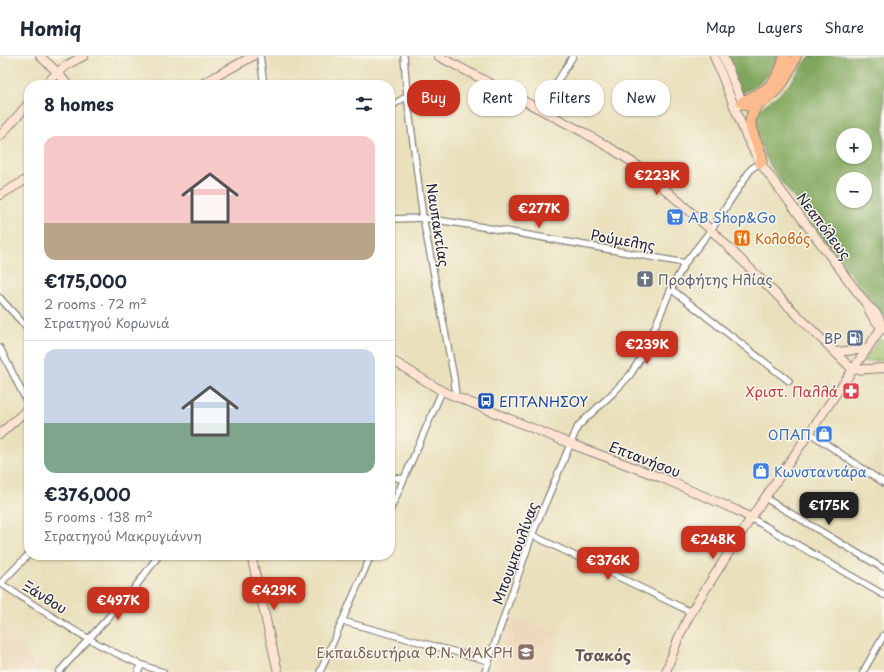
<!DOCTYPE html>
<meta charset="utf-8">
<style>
:root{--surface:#fff;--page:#f6f6f7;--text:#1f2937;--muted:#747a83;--line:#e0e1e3;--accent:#c8321e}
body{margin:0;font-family:"Playpen Sans",sans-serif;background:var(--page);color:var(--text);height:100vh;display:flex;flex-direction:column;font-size:15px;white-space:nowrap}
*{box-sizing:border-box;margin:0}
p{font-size:13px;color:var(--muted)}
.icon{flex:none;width:22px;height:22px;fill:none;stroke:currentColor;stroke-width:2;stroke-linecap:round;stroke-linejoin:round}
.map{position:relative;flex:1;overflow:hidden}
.details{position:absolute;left:24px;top:24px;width:371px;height:480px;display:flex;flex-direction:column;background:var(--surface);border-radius:16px;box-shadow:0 1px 3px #0004}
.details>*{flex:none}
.banner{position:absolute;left:407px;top:24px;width:380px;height:36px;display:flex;gap:8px}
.buttons{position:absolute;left:836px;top:72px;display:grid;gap:8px}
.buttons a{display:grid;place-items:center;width:36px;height:36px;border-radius:50%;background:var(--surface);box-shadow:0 1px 3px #0004;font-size:20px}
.price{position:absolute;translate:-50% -34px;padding:0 9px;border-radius:8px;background:var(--accent);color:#fff;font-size:13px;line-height:26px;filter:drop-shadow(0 1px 2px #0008)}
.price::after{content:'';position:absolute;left:50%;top:24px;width:12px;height:9px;margin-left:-6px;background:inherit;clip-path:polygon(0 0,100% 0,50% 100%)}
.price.current{background:#222;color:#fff}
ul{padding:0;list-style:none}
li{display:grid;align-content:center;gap:8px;height:212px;padding:0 20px}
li+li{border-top:1px solid var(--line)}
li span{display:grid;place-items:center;height:124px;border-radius:12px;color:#555}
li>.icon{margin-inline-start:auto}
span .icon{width:72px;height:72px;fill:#fffc;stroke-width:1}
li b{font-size:17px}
h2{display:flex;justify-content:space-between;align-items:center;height:48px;padding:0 20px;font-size:17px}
.chip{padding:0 14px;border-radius:16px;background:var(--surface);box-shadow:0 1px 3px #0004;font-size:14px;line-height:36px}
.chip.current{background:var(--accent);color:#fff}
header{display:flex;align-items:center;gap:24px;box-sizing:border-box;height:56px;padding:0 20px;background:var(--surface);border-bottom:1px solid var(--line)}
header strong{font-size:19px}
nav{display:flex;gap:22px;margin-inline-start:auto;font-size:14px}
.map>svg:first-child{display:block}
.built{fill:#ecd8ba}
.green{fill:#9fc068;stroke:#607152}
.forest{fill:#7fa65c;stroke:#50644c;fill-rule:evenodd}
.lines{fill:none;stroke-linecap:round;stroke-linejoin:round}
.street-casing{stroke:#86817b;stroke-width:8}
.secondary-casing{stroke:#86817b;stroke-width:10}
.highway-casing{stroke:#86817b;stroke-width:12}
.street{stroke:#fff;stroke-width:5.5}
.secondary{stroke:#fde4d1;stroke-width:8}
.highway{stroke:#fbbb8d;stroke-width:10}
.labels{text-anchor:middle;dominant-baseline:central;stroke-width:3;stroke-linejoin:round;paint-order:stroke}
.shop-label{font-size:14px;fill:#366cbe;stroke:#fbf7ec;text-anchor:start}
.street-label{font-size:14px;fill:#22223b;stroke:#fbf7ec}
.food-label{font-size:14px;fill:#c56008;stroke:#fbf7ec;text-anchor:start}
.worship-label{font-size:14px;fill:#5b616d;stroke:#fbf7ec;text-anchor:start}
.service-label{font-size:14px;fill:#4e5e75;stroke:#fbf7ec;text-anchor:end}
.health-label{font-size:14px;fill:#be3a42;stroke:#fbf7ec;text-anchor:end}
.transit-label{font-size:14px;fill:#164399;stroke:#fbf7ec;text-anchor:start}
.education-label{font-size:14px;fill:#785e54;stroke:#fbf7ec;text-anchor:end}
.neighbourhood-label{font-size:15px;font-weight:bold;fill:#695657;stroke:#fbf7ec}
</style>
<header>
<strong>Homiq</strong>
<nav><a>Map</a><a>Layers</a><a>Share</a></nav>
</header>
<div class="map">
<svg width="884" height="616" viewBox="0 0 884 616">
<rect width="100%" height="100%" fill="#fbf7ec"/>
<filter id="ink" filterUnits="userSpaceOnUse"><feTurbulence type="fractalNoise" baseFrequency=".025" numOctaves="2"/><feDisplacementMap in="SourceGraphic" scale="8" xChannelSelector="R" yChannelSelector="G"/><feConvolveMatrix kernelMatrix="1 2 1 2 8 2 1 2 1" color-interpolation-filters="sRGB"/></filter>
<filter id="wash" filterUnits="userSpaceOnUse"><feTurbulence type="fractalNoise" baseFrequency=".012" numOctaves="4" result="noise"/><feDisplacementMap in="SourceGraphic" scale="16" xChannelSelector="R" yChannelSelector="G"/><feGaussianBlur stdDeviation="0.9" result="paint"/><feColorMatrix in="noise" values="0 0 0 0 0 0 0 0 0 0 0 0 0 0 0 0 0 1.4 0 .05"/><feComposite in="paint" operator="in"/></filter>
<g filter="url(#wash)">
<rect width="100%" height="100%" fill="#e9e0bb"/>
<g class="built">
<path d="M510,560L561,578L547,616H491Z"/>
<path d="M0,566L40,616H0V605L1,604L0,602Z"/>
</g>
<path class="green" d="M879,283H881L884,285V304L863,306Z"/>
<g class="forest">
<path d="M724,0H778C770,22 761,27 741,38Z"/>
<path d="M810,0H884V263L773,114C761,95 758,83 754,60L762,51L779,38L790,27ZM843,79H865V101H843ZM843,123H865V145H843Z"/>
</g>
</g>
<g filter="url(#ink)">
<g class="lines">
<defs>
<g id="street">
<path d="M260,0L264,29"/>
<path d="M404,0L407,40L423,162L454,322L456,340"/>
<path d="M390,51L407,40"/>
<path d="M540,54L573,0"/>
<path d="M390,163L423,162L483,171L685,207"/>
<path d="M671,233L789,325"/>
<path d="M0,242L29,274"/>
<path d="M0,292L29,350"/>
<path d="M810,377L884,427"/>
<path d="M390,421L404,423"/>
<path d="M765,442L884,513"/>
<path d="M390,455L442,335"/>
<path d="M751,462L884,539"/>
<path d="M532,479L691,556"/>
<path d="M0,527C50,559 106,599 163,616"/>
<path d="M0,528L29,498"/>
<path d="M342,565L489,605"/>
<path d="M59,616L133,534L159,499"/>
<path d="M138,616L141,610"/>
<path d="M320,616L371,499"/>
<path d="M485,616L532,479L578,370L613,337L630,319L644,297L671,233L685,207L711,174L751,113L760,107"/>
<path d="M863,616L884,579"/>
</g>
<g id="secondary">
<path d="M40,0L57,16L68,29"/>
<path d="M438,0L583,76L612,93L641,112L711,174L853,314"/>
<path d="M714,0L746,80L760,107L867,249C870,258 874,265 882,271C880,260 875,255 867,249"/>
<path d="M723,0L742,46L739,49"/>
<path d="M45,29C60,13 65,9 84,0"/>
<path d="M200,29L253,0"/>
<path d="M0,80L29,47"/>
<path d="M0,139L29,122"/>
<path d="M835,296L867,293"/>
<path d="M390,303L442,335L571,388L662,422L736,454L751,462"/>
<path d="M853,314L884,312"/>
<path d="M0,378L29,352"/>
<path d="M251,499L278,616"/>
<path d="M666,616L678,583L691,556L751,462L882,271L884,273"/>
</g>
<g id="highway">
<path d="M785,0C777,29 768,34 742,46C752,59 777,35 783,26C788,18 792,9 796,0"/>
<path d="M758,48C742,70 755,78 762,101V104L760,107"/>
</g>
</defs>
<use href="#street" class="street-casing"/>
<use href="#secondary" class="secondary-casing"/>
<use href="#highway" class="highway-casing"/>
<use href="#street" class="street"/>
<use href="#secondary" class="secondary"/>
<use href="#highway" class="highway"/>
</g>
</g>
<defs>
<symbol id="supermarket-square" viewBox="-11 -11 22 22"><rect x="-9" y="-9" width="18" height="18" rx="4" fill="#3f7fe0" stroke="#fbf7ec"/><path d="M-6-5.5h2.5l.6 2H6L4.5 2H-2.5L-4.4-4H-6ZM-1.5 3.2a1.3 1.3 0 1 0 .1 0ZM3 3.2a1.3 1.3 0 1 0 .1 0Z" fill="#fff"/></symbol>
<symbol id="restaurant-square" viewBox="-11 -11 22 22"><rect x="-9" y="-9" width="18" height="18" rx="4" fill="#e8710a" stroke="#fbf7ec"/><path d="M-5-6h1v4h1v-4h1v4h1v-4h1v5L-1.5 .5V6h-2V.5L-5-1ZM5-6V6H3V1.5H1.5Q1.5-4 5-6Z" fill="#fff"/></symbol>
<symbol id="church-square" viewBox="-11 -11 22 22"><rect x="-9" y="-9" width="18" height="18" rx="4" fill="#6b7280" stroke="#fbf7ec"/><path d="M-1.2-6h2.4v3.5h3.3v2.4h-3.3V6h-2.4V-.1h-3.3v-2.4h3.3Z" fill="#fff"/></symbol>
<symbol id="fuel-square" viewBox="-11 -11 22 22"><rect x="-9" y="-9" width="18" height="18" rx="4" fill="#5c6f8a" stroke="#fbf7ec"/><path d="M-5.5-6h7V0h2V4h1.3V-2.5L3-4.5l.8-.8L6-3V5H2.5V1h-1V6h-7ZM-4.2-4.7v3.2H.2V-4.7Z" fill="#fff"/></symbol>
<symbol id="pharmacy-square" viewBox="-11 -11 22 22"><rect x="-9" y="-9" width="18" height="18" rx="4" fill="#e0444e" stroke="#fbf7ec"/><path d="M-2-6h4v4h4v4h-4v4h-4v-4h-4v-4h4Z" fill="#fff"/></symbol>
<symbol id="bus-square" viewBox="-11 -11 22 22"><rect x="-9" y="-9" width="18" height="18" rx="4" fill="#1a4fb4" stroke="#fbf7ec"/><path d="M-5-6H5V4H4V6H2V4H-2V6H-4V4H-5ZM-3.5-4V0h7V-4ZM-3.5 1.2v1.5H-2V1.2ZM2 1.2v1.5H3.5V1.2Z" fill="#fff"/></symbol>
<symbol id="shop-square" viewBox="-11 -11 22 22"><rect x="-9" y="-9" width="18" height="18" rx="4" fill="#3f7fe0" stroke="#fbf7ec"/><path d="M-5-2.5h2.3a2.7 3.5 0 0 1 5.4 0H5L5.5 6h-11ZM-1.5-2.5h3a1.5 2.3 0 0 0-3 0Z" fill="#fff"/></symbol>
<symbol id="school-square" viewBox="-11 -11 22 22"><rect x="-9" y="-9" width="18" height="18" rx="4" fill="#8d6e63" stroke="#fbf7ec"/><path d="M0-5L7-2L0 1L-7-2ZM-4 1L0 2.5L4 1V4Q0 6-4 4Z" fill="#fff"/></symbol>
</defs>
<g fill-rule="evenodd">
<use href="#supermarket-square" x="665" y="151" width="20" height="20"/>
<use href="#restaurant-square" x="732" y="172" width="20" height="20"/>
<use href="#church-square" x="635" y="213" width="20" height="20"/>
<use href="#fuel-square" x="845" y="272" width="20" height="20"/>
<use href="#pharmacy-square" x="841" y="325" width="20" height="20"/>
<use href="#bus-square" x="476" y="335" width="20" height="20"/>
<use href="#shop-square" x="814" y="368" width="20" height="20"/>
<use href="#shop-square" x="751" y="405" width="20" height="20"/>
<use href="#school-square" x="516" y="586" width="20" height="20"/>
</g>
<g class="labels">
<g class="shop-label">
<text x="688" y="161">ΑΒ Shop&amp;Go</text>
<text x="811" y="378" text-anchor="end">ΟΠΑΠ</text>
<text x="774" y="415">Κωνσταντάρα</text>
</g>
<g class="street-label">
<text transform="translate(438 169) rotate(81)">Ναυπακτίας</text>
<text transform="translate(824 170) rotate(53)">Νεαπόλεως</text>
<text transform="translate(623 184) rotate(10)">Ρούμελης</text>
<text transform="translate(645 403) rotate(21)">Επτανήσου</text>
<text transform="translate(515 497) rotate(-70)">Μπουμπουλίνας</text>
<text transform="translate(45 541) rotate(32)">Ξάνθου</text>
</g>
<g class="food-label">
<text x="755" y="182">Κολοβός</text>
</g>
<g class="worship-label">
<text x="658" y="223">Προφήτης Ηλίας</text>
</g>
<g class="service-label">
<text x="842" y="282">BP</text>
</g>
<g class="health-label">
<text x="838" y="335">Χριστ. Παλλά</text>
</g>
<g class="transit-label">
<text x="499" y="345">ΕΠΤΑΝΗΣΟΥ</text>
</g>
<g class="education-label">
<text x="513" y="596">Εκπαιδευτήρια Φ.Ν. ΜΑΚΡΗ</text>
</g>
<g class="neighbourhood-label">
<text x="603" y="598">Τσακός</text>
</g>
</g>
</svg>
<div class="buttons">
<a>+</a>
<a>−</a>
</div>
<b class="price" style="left:657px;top:140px">€223K</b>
<b class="price" style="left:539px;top:173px">€277K</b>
<b class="price" style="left:647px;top:309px">€239K</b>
<b class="price current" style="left:829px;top:470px">€175K</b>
<b class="price" style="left:713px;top:504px">€248K</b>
<b class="price" style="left:608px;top:525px">€376K</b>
<b class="price" style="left:274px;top:555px">€429K</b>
<b class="price" style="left:118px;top:565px">€497K</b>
<div class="banner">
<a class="chip current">Buy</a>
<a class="chip">Rent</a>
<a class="chip">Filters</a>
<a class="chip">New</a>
</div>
<section class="details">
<h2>8 homes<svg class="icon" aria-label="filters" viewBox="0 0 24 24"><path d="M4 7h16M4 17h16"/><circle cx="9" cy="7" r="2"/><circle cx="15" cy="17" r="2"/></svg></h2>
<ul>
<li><span style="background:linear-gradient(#f6c9c9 70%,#b9a48a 0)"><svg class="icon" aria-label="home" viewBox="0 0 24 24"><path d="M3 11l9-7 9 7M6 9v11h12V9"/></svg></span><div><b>€175,000</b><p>2 rooms · 72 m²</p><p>Στρατηγού Κορωνιά</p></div></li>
<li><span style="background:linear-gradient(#c9d6e8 60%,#7fa58c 0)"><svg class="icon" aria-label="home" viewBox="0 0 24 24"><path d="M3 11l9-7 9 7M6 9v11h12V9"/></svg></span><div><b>€376,000</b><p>5 rooms · 138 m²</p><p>Στρατηγού Μακρυγιάννη</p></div></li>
</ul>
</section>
</div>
